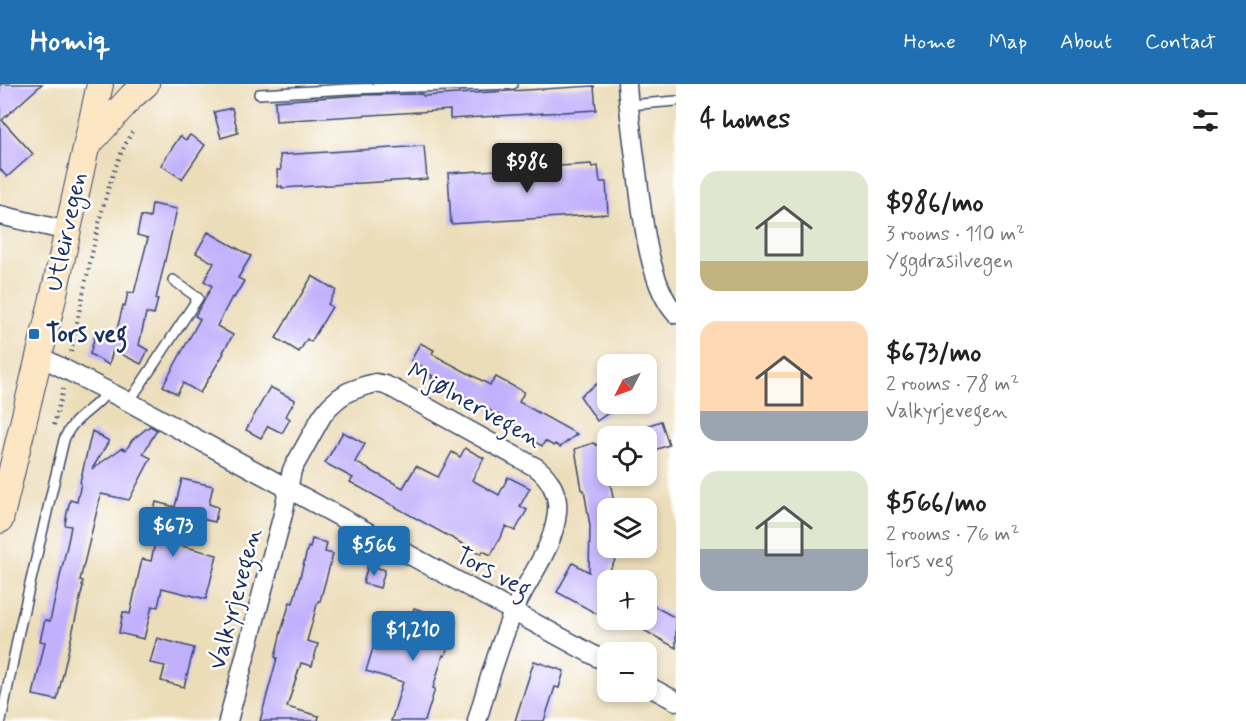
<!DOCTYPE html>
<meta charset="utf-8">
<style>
:root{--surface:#fff;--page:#f2f2f2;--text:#222;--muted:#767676;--accent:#1f6fb2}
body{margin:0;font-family:Mynerve,sans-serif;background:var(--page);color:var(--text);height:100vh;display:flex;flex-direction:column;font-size:22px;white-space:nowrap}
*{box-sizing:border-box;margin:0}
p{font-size:20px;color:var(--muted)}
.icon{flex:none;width:33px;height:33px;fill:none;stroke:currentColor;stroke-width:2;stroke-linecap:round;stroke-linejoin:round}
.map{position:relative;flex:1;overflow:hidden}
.drawer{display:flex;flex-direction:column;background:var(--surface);width:570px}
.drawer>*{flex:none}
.needle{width:39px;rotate:228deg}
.controls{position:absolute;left:597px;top:270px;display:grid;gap:12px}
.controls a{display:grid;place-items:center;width:60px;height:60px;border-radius:12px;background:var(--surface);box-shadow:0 3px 9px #0003;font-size:30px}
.price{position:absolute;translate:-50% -51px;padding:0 14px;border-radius:6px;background:var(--accent);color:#fff;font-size:20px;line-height:39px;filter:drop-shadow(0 2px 3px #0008)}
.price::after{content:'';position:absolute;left:50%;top:36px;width:18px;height:14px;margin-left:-9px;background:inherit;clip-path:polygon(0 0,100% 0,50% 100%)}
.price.selected{background:#222;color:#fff}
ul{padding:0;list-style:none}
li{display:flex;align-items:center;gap:18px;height:150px;padding:0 24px}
li span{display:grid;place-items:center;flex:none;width:168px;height:120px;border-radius:18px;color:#555}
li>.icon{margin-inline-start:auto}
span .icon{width:72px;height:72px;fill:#fffc;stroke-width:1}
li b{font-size:26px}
h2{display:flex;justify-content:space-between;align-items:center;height:72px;padding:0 24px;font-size:26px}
header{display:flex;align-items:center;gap:36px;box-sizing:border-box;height:84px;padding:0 30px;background:var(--accent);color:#fff}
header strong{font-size:28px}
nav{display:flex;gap:33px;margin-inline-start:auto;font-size:21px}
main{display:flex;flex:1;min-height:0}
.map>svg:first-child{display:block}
.building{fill:#c1b0fc}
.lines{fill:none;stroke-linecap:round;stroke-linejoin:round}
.service-casing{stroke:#3a496c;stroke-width:12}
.minor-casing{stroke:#3a496c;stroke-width:21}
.secondary-casing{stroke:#3a496c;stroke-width:28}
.path{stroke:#3a496c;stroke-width:4;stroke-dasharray:1.5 4.5;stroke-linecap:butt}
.service{stroke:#fff;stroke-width:9}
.minor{stroke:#fff;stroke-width:18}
.secondary{stroke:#fce6c4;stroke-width:26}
.poi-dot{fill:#1f6fb2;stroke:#fff;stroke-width:2}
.labels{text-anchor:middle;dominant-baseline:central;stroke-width:5;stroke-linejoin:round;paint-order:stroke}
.street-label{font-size:24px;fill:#1b2f5e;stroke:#fff}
.poi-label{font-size:24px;font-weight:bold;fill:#1b2f5e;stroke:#fff;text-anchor:start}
</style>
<header>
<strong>Homiq</strong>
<nav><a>Home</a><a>Map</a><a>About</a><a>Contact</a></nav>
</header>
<main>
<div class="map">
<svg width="676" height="637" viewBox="0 0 676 637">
<rect width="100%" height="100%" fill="#fff"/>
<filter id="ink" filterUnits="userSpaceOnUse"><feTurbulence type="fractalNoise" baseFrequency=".0167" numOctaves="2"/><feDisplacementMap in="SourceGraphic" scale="12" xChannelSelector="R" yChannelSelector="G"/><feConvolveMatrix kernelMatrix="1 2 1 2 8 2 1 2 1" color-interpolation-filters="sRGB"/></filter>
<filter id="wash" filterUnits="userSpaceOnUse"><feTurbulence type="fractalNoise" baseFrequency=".008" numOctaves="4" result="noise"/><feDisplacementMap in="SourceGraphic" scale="24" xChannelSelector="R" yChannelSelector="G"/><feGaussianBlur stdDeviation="1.35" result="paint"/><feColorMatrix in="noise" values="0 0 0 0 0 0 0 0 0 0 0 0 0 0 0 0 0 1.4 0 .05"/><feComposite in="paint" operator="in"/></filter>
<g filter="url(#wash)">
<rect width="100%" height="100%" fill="#ecddb9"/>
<g id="blocks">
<g class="building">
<path d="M0,0H42L2,36L33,70L7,93L0,85Z"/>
<path d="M594,2L596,26L450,35V26L276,37L275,17L362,11L422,10L423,12Z"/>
<path d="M232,24L238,49L221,54L214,28Z"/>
<path d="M190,51L205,61L182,95L161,81L180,52L186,56Z"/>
<path d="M424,62L427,95L282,104V102L278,103L277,86H281L280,71Z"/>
<path d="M591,80L592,83L598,82L600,98H606L608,130L451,140L448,89Z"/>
<path d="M152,120L177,125L156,215H158L154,231L146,229L139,261L148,266L141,280L113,266L109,281L90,270L96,248L114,258L123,221L125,222L128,208L134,209L148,154L137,151L141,132L150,134Z"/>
<path d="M208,148L251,172L238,194L244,197L234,214L232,213L217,242L233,251L223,268L224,269L200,309L183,299L177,310L163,302L200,235L195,232L212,202L204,197L214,179L196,169Z"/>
<path d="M312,192L336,206L328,220L332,223L311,258L307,255L299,268L276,254Z"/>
<path d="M420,259L434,266L432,270L490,301L496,293L524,308L519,318L577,350L560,363L555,360L554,362L545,357L542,362L520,349L522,344L431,294L433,292L427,289L429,286L411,277Z"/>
<path d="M608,292V329L597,337L580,312Z"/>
<path d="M270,303L295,316L286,332L290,335L282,349L268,342L261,354L246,346Z"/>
<path d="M661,337L669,361L646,369V342Z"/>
<path d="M150,342L157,346L143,370L151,374L129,416L101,410L80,496L83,497L82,501L83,502L57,616L33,611L45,558L40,557L45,536L50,537L69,453L71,442L65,441L67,429L70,416L77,418L81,399L80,398L92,347L109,357L92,385L122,364L126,366L132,356Z"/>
<path d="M343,348L365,360L355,378L403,404L416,382L438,393L452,368L460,373L465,364L484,374L472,396L499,411L508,393L530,404L520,422L527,426L515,447L506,442L491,471L483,467L481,470L350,398L353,394L325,379Z"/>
<path d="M593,359L608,367V392H609L615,424H608V464H622L608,489V536L557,508L573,479L589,488L590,442L584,406H582L575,365Z"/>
<path d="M182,395L213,402L209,420L218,423L215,438L184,431L178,461L217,471L206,515L162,504L158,523L152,522L144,555L119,549L123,528L130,530L142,475L151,477L159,441L151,439L156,418L175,423Z"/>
<path d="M312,455L327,459L325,468L333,470L320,517H318L307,557L318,560L312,582L301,579L287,623L319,632L318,637H260L277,574L275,573L281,548L290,518L293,519L308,463L310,464Z"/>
<path d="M368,481L385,486L380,504L363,499Z"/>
<path d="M650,520L676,534V564L638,543L642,536H646V527Z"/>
<path d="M414,524L456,538L445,572L443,571L433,604L435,605L425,637H391L403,598L366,587L378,548L404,556Z"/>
<path d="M157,554L194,564L184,603L161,597L165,582L150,579Z"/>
<path d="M534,577L564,587L559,604L555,603L544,637H515Z"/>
</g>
</g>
</g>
<g filter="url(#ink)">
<use href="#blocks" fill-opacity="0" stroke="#3a496c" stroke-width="1.5"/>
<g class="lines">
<defs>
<g id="service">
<path d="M259,10L349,5L513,0"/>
<path d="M629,21L676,17"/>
<path d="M129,318L198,214L173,196"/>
<path d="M1,637L19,547L64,356C73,332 94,327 108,307"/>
</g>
<g id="minor">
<path d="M627,0C629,29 633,59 637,88C642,128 648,200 676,230"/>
<path d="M0,131L67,147"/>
<path d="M39,272L129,318L608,579"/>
<path d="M646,601L676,617"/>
<path d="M228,637L283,430L292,386L322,332L330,322L339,314L348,308L364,302L376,299L385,301L394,305L537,384C550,394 559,411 557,428C554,465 527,495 513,528C499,563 487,601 477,637"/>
</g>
<g id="secondary">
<path d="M87,62L132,12L146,0"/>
<path d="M0,436L53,214L100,0"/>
</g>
</defs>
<use href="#service" class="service-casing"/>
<use href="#minor" class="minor-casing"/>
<use href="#secondary" class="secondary-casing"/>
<g class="path">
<path d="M71,268C78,232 86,196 94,161C103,121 112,83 132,48"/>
<path d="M54,341L63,305"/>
</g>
<use href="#service" class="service"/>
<use href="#minor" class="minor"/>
<use href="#secondary" class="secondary"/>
</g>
</g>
<rect class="poi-dot" x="28" y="244" width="12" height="12" rx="3"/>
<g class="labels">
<g class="street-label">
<text transform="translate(67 148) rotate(-78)">Utleirvegen</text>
<text transform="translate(474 322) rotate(29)">Mjølnervegen</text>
<text transform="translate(493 489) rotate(28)">Tors veg</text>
<text transform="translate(236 515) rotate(-75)">Valkyrjevegen</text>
</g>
<g class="poi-label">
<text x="46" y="250">Tors veg</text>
</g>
</g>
</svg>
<div class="controls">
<a><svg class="needle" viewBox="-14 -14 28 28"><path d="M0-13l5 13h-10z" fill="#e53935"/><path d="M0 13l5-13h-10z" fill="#767676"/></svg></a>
<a><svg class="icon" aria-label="locate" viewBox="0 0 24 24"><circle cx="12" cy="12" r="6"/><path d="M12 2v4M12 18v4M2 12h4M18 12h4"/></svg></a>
<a><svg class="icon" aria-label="layers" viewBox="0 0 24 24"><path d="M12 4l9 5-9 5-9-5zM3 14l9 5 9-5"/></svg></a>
<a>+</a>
<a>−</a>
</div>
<b class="price selected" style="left:527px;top:110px">$986</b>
<b class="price" style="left:173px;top:474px">$673</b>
<b class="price" style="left:374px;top:493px">$566</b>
<b class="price" style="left:413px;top:578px">$1,210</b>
</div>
<section class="drawer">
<h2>4 homes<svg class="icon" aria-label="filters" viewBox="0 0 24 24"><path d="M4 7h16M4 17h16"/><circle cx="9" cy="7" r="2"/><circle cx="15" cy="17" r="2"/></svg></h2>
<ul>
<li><span style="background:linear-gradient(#dfe7d0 75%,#c2b280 0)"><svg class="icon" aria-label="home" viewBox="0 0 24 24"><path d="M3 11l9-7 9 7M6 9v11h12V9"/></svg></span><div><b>$986/mo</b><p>3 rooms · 110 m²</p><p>Yggdrasilvegen</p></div></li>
<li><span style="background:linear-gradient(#ffd9b3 75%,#9aa5b1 0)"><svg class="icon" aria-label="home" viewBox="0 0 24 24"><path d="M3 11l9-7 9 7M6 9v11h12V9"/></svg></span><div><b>$673/mo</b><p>2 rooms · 78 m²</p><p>Valkyrjevegen</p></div></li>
<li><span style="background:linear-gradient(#dfe7d0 65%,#9aa5b1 0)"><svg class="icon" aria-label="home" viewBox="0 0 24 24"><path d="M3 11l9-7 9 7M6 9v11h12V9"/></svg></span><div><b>$566/mo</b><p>2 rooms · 76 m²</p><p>Tors veg</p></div></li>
</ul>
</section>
</main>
